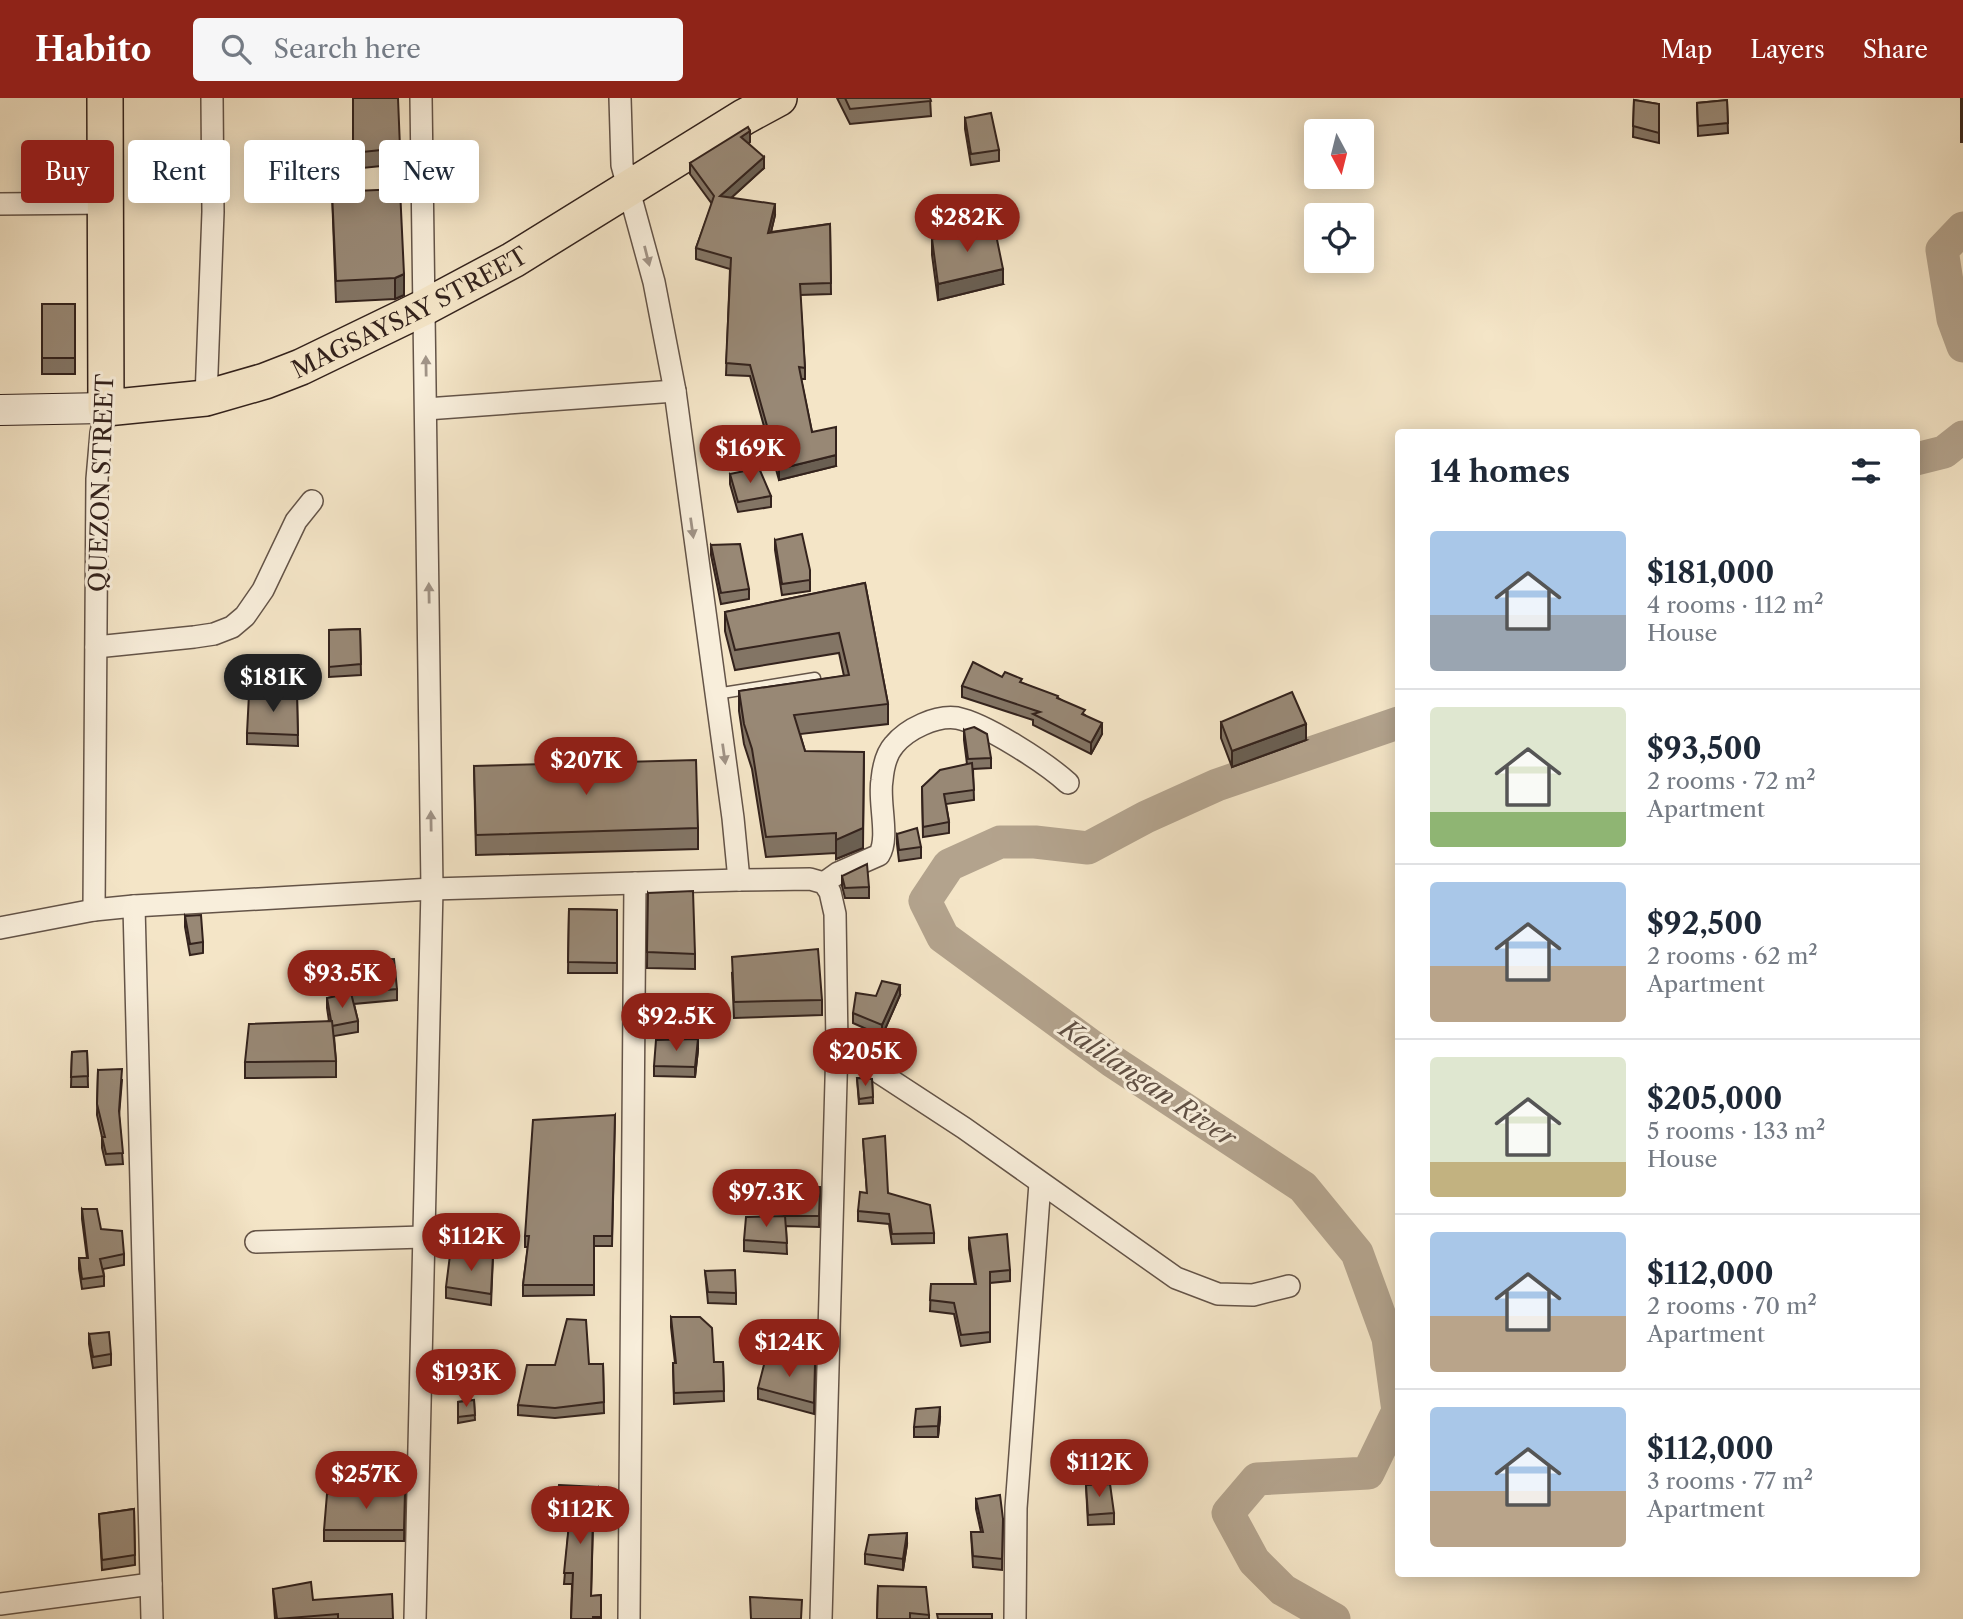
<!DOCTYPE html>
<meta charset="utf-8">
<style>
:root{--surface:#fff;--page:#f6f6f7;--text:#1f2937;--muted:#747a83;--line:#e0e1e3;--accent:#8f2418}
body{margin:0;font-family:"Libre Caslon Text",serif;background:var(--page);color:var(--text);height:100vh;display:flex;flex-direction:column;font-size:26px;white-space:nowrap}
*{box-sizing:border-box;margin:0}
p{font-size:23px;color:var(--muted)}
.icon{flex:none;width:38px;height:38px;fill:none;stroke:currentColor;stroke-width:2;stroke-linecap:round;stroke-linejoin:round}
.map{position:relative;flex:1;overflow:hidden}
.panel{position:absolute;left:1395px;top:331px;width:525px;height:1148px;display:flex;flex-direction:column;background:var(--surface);border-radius:7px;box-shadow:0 4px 18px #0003}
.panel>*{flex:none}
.guide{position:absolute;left:21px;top:42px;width:665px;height:63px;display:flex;gap:14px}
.needle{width:46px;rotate:173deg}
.tools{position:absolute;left:1304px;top:21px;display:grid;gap:14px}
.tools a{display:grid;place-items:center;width:70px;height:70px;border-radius:7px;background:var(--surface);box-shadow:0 4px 18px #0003;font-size:35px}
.price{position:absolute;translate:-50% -60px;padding:0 16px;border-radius:24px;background:var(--accent);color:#fff;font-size:23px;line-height:46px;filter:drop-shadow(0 2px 4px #0008)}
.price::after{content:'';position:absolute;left:50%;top:42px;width:21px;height:16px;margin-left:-10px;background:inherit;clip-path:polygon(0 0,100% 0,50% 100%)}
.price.active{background:#222;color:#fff}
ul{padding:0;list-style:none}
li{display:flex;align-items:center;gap:21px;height:175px;padding:0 35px}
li+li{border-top:2px solid var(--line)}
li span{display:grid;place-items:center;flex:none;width:196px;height:140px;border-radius:7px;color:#555}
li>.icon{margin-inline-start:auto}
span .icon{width:84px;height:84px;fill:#fffc;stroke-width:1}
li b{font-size:30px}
h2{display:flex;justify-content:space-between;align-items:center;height:84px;padding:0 35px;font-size:30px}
.pill{padding:0 24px;border-radius:7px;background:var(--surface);box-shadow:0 4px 18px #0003;font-size:24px;line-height:63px}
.pill.active{background:var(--accent);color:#fff}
header{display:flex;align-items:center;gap:42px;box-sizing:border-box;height:98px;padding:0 35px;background:var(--accent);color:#fff}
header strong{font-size:33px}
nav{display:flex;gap:38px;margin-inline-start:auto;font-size:24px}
.search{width:490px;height:63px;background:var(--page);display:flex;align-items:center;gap:18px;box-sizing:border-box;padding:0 24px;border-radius:7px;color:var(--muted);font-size:26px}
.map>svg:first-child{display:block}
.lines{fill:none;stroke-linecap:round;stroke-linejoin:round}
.river{stroke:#b3a38d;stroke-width:33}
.service-casing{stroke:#645448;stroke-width:13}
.minor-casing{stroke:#645448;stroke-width:24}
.secondary-casing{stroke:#34231d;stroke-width:32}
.primary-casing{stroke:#34231d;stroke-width:38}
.service{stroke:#f8eedb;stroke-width:10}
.minor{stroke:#f8eedb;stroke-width:21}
.secondary{stroke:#f8eedb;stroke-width:30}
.primary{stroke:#f4e5c7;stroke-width:35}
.wall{fill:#837565;stroke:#34231d;stroke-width:2}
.shaded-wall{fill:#6a5f52;stroke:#34231d;stroke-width:2}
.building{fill:#988875;stroke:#34231d;stroke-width:2}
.oneway{fill:#a09386}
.labels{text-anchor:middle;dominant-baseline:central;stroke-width:6;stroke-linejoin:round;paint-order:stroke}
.street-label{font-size:24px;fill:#34231d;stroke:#f8eedb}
.water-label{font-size:26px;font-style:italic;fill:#605044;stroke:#f8eedb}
</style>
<header>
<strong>Habito</strong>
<div class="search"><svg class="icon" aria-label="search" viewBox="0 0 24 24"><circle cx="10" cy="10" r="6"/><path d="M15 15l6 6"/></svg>Search here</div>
<nav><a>Map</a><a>Layers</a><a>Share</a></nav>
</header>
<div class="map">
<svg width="1963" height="1521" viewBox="0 0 1963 1521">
<rect width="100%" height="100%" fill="#f4e5c7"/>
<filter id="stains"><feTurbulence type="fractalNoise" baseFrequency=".00286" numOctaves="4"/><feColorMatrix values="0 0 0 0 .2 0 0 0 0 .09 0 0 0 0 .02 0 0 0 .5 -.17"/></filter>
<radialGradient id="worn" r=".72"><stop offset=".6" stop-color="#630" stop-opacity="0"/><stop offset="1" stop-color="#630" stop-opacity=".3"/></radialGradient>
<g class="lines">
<g class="river">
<path d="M1963,130L1942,152L1953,221L1963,248"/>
<path d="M1916,361L1944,354L1963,339"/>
<path d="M1334,1521L1283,1492L1254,1463L1228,1415L1257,1381L1368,1375L1398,1313L1388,1240L1357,1155L1303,1089L1112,963L943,839L925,803L949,767L1000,744H1035L1088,750L1146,719L1217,687L1398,625"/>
</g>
<defs>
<path id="service" d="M716,596L815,580"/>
<g id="minor">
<path d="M620,0L622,67L654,184L675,293L733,720L739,782"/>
<path d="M0,106L106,105"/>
<path d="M206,300L213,114L212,0"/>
<path d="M426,311L675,293"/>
<path d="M96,549L194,539L214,536L232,529L245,518L263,492L296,423L312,403"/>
<path d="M824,785L838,775L879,757C890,740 878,703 882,682C883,671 886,656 894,647C907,631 936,617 957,620C986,626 1046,665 1068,685"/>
<path d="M134,808L152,1521"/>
<path d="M94,812L97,381L101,335L106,310"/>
<path d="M0,830L94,812L134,808L432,791L739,782L810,781L824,785L830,794L835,816L837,947L821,1521"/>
<path d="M837,947L964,1030L1176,1180L1218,1196L1253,1197L1289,1188"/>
<path d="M256,1144L423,1139"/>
<path d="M0,1506L151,1486"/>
<path d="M415,1521L432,791L421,0"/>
<path d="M629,1521L635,785"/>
<path d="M1015,1521L1016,1410L1040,1085"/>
</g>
<path id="secondary" d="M0,312L106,310"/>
<g id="primary">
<path id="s1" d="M105,0L106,310L206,300L265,283L301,269L425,209L513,162L744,19L779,0"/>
</g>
</defs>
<use href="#service" class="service-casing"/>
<use href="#minor" class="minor-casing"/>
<use href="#secondary" class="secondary-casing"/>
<use href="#primary" class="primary-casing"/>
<use href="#service" class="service"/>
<use href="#minor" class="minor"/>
<use href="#secondary" class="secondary"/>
<use href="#primary" class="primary"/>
</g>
<g class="wall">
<path d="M353,0L400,50V66L353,71Z"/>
<path d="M837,0H930L931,18L850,26Z"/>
<rect x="1961" y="0" width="2" height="44"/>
<path d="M1634,2L1659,6V45L1633,39Z"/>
<path d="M1727,2L1728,35L1698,38L1697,5Z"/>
<path d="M965,20L999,52V63L971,67L965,31Z"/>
<path d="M750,44L748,46L764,70L731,100L775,117L771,134L830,126L831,196L800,197L805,270V281H801L812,334L836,368L779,382L750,278L726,277L730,171L696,161V150L712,106L690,76V65Z"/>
<path d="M332,94L404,176V197L395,201L336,204Z"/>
<path d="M932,141L1003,186L938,202L932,157Z"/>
<rect x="42" y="206" width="33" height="70"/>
<path d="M730,376L771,398V409L738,414L730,386Z"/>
<path d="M775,442L810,483V493L782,497L775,452Z"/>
<path d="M711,447L749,491V501L721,506L711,457Z"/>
<path d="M865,485L888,606V626L800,636L805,653L863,750L836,761V755L766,759L752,671L744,646L739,613V593L844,578L839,555L735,572L725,533V514Z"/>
<path d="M360,531L361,577L329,579V532Z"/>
<path d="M1002,579L1022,585L1058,600L1085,617L1102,636L1091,656L1033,627V622L962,599V588Z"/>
<path d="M297,597L298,648L247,646V635Z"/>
<path d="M1221,624L1306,642L1232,669L1221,640Z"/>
<path d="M964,632L991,660V670L973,671L974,702L946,706L949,724V735L923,739L922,689L967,666L964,642Z"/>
<path d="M474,668L698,730V751L476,757Z"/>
<path d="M897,736L921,749V760L899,763L897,746Z"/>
<path d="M842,778L869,789V800H845L842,788Z"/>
<path d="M648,795L695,856V871L647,870Z"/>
<path d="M569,811L617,812V875H568Z"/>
<path d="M185,818L203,844V855L190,857L185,829Z"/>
<path d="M347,863L397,891V902L354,906L358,923V934L334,938L336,963V979L245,980V964L329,923L327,910V900L350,896L347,873Z"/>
<path d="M732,875L822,902V917L734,920Z"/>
<path d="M900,897L882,938L853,925V915L876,898Z"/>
<path d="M698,952L695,979L654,978V968Z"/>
<path d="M87,953L88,989H71L72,954Z"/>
<path d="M98,972L122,982L119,1018L123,1066L106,1067L102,1050V1039L97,1017Z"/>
<path d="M857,980L872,981L873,1005L859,1006Z"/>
<path d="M615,1017L612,1148H594V1197L523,1198V1187L528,1149H525V1138Z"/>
<path d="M863,1041L888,1095L934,1135V1145L892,1146L889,1126L858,1123V1113L867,1095Z"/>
<path d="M820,1089L819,1129L786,1128L787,1156L744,1153V1142L784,1118L783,1090Z"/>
<path d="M82,1111L124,1156V1167L103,1171L104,1178V1188L82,1191L79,1171V1160H87L82,1121Z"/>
<path d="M969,1140L1010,1172V1183L990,1185V1244L961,1248L954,1216L930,1213L931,1186H975L969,1151Z"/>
<path d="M493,1157L491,1207L446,1200V1189Z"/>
<path d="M705,1173L736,1195V1206L708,1205Z"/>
<path d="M671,1219L714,1264H723L724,1303L674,1306L673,1265H675L671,1229Z"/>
<path d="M89,1236L111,1256V1267L93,1270L89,1246Z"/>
<path d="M603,1266L604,1315L555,1320L518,1317V1307Z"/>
<path d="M815,1266L814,1316L758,1301V1290Z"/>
<path d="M474,1302L475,1322L458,1325V1304Z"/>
<path d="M940,1320L938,1339H914V1329Z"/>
<path d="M1086,1387L1114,1415V1426L1088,1427Z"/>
<path d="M598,1389L599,1428L593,1427L591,1498L601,1497V1521H571L572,1486H564L569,1426L554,1425V1415Z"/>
<path d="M405,1393L404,1443H324V1432Z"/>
<path d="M976,1401L1003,1421L1002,1472L973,1469L971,1434H981L976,1411Z"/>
<path d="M134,1411L135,1467L102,1472L99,1416Z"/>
<path d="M907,1446L903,1472L865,1466V1456Z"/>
<path d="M878,1488L929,1517V1521H877Z"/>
<path d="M273,1491L313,1502L393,1521H275Z"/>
</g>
<g class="shaded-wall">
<path d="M750,33V44L741,51V39Z"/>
<path d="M764,59V70L720,110V98Z"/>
<path d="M775,106V117L768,146V135Z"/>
<path d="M1003,171V186L938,202V186Z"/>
<path d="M404,176V197L395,201V180Z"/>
<path d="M836,357V368L779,382V371Z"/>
<path d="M1102,625V636L1091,656V645Z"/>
<path d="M1306,626V642L1232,669V653Z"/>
<path d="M864,654L863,750L836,761V742Z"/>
<path d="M900,887V897L882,938V927Z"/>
<path d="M698,941V952L695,979V969Z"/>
<path d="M940,1309V1320L938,1339V1328Z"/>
<path d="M907,1435V1446L903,1472V1461Z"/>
</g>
<g class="building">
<path d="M353,0H398L400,50L353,55Z"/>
<path d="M845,0H930L931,3L850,11Z"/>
<rect x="1961" y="0" width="2" height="23"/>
<path d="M1634,2L1659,6V35L1633,28Z"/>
<path d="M1727,2L1728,25L1698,28L1697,5Z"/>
<path d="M991,15L999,52L971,56L965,20Z"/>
<path d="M748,29L750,33L741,39L764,59L720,98L775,106L768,135L830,126L831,185L800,186L805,270L799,269L812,334L836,329V357L779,371L750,267L726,265L731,160L696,150L714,98L690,65Z"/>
<path d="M400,91L404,176L395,180L336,183L332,94Z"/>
<path d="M994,127L1003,171L938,186L932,141Z"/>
<rect x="42" y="206" width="33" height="54"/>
<path d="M759,370L771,398L738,404L730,376Z"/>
<path d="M802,436L810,472V482L782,486L775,442Z"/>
<path d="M740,446L749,491L721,495L711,447Z"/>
<path d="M865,485L888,606L794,617L805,653L864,654L863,730L836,742V735L766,739L752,651L744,626L739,593L849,577L839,535L735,552L725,514Z"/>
<path d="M360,531L361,566L329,569V532Z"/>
<path d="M973,564L1002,579L1005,574L1022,581L1020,584L1058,598L1057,600L1085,612L1082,616L1102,625L1091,645L1033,616L1040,614L962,588Z"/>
<path d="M1292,594L1306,626L1232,653L1221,624Z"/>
<path d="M249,596L297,597L298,637L247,635Z"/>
<path d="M974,629L987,636L991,660L968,661L964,632Z"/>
<path d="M696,662L698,730L476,737L474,668Z"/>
<path d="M972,665L974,692L944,696L949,724L923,729L922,689L940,672Z"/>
<path d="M917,730L921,749L899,752L897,736Z"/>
<path d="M867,766L869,789L845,790L842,778Z"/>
<path d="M693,793L695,856L647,854L648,795Z"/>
<path d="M569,811L617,812V865L568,864Z"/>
<path d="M201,817L203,844L190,846L185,818Z"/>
<path d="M818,851L822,902L734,904L732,859Z"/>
<path d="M394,861L397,891L351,895L347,863Z"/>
<path d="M882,883L900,887L882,927L853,915L856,895L876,898Z"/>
<path d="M351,895L358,923L332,928L327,900Z"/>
<path d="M332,923L336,963L245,964L249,926Z"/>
<path d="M698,941L695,969L654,968L656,942Z"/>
<path d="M87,953L88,978L71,979L72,954Z"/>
<path d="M122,971L119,1013L123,1055L106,1056L102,1039H105L97,1006L98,972Z"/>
<path d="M857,980L872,981L873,999L859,1001Z"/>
<path d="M615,1017L612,1138H594V1187H523L529,1138H525L533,1022Z"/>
<path d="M885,1038L888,1095L930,1107L934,1135L892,1136L889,1116L858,1113L860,1094L867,1095L863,1041Z"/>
<path d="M820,1089L819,1118H785L783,1090Z"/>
<path d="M82,1111H97L101,1131L122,1133L124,1156L100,1161L104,1178L82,1181L79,1160H88Z"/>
<path d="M785,1118L787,1145L744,1142L746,1119Z"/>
<path d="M1007,1136L1010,1172L990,1174V1234L961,1237L954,1205L930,1202L931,1186H976L969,1140Z"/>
<path d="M450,1157H493L491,1196L446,1189Z"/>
<path d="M735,1172L736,1195L708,1194L705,1173Z"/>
<path d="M671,1219H700L712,1230L714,1264H723L724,1293L674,1295L673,1265H676Z"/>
<path d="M567,1221L586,1222L589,1266H603L604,1304L555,1310L518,1307L527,1267H555Z"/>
<path d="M109,1234L111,1256L93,1259L89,1236Z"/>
<path d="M766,1259L815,1266L814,1305L758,1290Z"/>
<path d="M474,1302L475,1317L458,1319V1304Z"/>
<path d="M940,1309L938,1328L914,1329L916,1311Z"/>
<path d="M1110,1386L1114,1415L1088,1417L1086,1387Z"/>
<path d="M559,1387L598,1389L599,1417H593L591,1498L601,1497V1519H593V1521H571L573,1475H564L570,1416L554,1415Z"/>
<path d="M405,1393L404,1432H324L327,1396Z"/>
<path d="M1000,1397L1003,1421L1002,1461L973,1458L971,1434H983L976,1401Z"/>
<path d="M134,1411L135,1457L102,1462L99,1416Z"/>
<path d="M907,1435L903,1461L865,1456L869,1437Z"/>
<path d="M311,1484L313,1502L392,1496L393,1521H338V1516L277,1521L273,1491Z"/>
<path d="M878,1488L926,1489L929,1517L910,1515V1521H877Z"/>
<path d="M750,1499L802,1502L801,1521H751Z"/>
<path d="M937,1516H992V1521H938Z"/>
</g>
<defs><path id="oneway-solid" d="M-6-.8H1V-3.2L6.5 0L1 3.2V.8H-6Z" transform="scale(1.75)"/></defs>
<g class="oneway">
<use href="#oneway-solid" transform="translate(647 158) rotate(76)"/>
<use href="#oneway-solid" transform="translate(426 268) rotate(-91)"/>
<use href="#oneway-solid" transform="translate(692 430) rotate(82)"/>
<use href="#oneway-solid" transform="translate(429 495) rotate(-91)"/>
<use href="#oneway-solid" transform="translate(724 656) rotate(82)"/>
<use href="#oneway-solid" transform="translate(431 723) rotate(-91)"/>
</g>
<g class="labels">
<g class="street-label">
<text stroke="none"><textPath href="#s1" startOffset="632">MAGSAYSAY STREET</textPath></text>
<text transform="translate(101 385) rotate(-88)">QUEZON STREET</text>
</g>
<g class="water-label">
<text transform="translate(1148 985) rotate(34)">Kalilangan River</text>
</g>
</g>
<rect width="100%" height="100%" filter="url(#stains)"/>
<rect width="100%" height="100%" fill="url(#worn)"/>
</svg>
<div class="tools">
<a><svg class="needle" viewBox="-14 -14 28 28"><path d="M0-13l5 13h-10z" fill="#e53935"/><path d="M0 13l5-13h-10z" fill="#747a83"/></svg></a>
<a><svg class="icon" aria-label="locate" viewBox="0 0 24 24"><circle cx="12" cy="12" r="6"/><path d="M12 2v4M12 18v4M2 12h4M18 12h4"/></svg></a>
</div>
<b class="price" style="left:967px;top:156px">$282K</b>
<b class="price" style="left:750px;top:387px">$169K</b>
<b class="price active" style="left:273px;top:616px">$181K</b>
<b class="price" style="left:586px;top:699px">$207K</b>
<b class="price" style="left:342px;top:912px">$93.5K</b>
<b class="price" style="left:676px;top:955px">$92.5K</b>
<b class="price" style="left:865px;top:990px">$205K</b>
<b class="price" style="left:766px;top:1131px">$97.3K</b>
<b class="price" style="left:471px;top:1175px">$112K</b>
<b class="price" style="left:789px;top:1281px">$124K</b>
<b class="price" style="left:466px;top:1311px">$193K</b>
<b class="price" style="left:1099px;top:1401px">$112K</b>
<b class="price" style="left:366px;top:1413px">$257K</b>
<b class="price" style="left:580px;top:1448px">$112K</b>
<div class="guide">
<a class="pill active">Buy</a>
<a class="pill">Rent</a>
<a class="pill">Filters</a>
<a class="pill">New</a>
</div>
<section class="panel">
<h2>14 homes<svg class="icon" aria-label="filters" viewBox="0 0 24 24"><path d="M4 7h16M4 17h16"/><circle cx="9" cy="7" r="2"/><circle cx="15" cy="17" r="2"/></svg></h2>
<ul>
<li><span style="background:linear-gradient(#a9c7e8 60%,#9aa5b1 0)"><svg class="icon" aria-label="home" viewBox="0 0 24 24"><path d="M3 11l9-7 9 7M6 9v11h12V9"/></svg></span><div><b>$181,000</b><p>4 rooms · 112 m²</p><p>House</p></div></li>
<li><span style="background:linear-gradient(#dfe7d0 75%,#8fb573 0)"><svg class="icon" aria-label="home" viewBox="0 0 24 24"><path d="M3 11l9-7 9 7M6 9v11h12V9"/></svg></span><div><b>$93,500</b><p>2 rooms · 72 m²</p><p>Apartment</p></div></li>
<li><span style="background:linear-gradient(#a9c7e8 60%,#b9a48a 0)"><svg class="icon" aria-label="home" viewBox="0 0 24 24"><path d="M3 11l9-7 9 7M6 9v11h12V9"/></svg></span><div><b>$92,500</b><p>2 rooms · 62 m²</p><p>Apartment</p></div></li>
<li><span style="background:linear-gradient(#dfe7d0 75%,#c2b280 0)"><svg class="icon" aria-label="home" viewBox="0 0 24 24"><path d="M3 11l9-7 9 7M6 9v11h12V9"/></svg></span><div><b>$205,000</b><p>5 rooms · 133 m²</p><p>House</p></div></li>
<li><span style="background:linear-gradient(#a9c7e8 60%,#b9a48a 0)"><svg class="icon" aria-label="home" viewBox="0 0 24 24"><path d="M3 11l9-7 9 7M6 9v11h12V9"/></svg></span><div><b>$112,000</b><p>2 rooms · 70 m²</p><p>Apartment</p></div></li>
<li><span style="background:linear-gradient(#a9c7e8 60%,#b9a48a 0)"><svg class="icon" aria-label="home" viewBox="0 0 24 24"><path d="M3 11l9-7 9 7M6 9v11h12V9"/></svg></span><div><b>$112,000</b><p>3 rooms · 77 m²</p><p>Apartment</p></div></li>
</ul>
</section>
</div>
